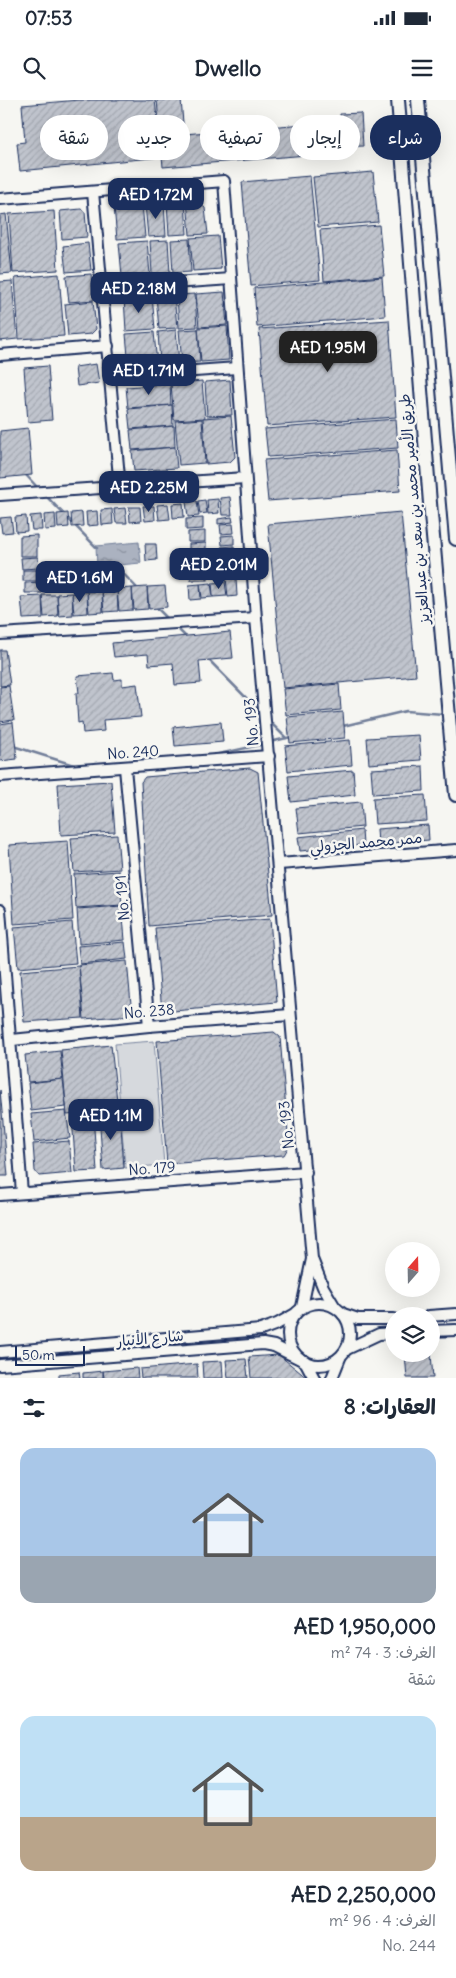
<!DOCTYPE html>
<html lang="ar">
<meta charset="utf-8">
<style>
:root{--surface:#fff;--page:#f2f2f3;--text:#1f2937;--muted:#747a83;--accent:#1b2f5e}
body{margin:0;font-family:Delius,"Playpen Sans Arabic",sans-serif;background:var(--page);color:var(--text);direction:rtl;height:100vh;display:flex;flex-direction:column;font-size:19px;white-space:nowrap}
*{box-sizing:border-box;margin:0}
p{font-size:16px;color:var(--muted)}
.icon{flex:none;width:28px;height:28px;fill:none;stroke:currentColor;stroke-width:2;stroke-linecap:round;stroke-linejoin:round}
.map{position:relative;height:1278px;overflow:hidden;direction:ltr}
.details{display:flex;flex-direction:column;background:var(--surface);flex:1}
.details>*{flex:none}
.hud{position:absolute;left:15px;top:15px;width:426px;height:45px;direction:rtl;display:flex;gap:10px}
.needle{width:32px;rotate:20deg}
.fabs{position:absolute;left:385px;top:1142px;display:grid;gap:10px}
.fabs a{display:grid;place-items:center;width:55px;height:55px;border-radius:50%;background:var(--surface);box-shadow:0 5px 20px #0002;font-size:25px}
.scale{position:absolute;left:15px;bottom:12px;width:70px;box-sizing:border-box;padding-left:5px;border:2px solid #1b2f5e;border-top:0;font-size:14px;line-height:18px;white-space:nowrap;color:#1b2f5e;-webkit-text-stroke:4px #f6f6f2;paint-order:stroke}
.price{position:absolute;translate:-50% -42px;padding:0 11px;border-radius:10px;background:var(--accent);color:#fff;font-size:16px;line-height:32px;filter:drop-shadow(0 1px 2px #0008)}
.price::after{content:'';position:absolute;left:50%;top:30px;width:15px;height:11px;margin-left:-8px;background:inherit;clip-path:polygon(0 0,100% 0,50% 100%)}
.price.on{background:#222;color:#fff}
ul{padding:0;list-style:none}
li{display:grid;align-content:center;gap:10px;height:265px;padding:0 20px}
li span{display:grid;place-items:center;height:155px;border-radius:15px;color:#555}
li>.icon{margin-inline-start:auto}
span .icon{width:90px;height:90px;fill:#fffc;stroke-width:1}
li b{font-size:21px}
h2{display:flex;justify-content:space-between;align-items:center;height:60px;padding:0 20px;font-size:21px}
.pill{padding:0 18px;border-radius:22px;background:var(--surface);box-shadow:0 5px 20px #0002;font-size:18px;line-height:45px}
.pill.on{background:var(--accent);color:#fff}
.status{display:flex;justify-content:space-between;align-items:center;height:35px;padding:0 25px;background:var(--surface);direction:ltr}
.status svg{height:14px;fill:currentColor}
header{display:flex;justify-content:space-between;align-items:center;height:65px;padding:0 20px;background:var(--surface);font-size:22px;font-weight:800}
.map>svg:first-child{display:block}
.green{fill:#d6d9dd;stroke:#78849e}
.water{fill:url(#water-ripples);stroke:#717e99}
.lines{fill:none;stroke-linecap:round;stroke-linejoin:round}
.stream{stroke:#717e99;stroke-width:2.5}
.building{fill:url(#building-hatch);stroke:#1b2f5e}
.minor-casing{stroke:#1b2f5e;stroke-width:14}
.major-casing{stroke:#1b2f5e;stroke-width:16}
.minor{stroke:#f6f6f2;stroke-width:10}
.major{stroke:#f6f6f2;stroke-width:12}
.labels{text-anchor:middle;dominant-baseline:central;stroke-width:5;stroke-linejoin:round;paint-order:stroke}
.street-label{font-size:15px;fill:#1b2f5e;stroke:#f6f6f2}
</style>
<div class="status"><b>07:53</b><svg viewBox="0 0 49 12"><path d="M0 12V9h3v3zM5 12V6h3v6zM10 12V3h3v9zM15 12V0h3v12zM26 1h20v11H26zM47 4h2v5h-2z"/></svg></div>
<header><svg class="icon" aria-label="menu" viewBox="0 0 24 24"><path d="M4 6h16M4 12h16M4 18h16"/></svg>Dwello<svg class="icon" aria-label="search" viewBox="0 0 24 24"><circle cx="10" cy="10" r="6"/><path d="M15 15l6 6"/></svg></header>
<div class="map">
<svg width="456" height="1278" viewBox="0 0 456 1278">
<defs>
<pattern id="water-ripples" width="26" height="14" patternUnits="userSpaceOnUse" patternTransform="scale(1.25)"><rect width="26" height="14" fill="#abb2c0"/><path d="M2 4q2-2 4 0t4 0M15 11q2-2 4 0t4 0" fill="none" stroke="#8a919f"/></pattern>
<pattern id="building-hatch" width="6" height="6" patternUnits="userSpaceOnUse" patternTransform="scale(1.25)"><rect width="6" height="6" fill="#c0c4cd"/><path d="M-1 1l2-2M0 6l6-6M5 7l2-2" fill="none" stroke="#a4a9b2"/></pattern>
</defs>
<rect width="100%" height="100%" fill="#f6f6f2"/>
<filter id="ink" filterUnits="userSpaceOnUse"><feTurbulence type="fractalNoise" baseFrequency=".02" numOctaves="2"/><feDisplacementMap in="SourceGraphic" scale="10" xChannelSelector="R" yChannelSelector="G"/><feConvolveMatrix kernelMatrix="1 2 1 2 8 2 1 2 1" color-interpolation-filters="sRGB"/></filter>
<g filter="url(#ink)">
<path class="green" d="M154,941L164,1065L125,1068L115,944Z"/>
<path class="water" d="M139,442L141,463L97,467L96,446Z"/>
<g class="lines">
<g class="stream">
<path d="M24,373L39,389"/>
<path d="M45,395L97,448"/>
<path d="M114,464L138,489"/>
<path d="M156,507L170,521"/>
<path d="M175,526L187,538"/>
<path d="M207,558L261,613"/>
<path d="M268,620L286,638"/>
<path d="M343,626L406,611L443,614"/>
<path d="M270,642L291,637"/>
<path d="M13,646L77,666"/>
<path d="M214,655L264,644"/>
</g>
</g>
<g class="building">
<path d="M79,0H155L161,57L20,71L17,43L25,42L22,5Z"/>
<path d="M157,0H181L184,34L340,21L343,52L163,67Z"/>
<path d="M361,13L363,46L342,47L340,14Z"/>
<path d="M373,72L378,122L318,127L313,77Z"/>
<path d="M310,76L320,180L251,186L242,82Z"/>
<path d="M187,100H196L205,108L208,134L190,135Z"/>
<path d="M185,101L187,134L169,135L167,102Z"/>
<path d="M164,103L166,136L148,137L145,104Z"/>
<path d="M142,104L145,137L117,139L114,106Z"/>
<path d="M81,109L85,112L87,137L62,139L60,111Z"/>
<path d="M54,111L58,170L13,173L9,114Z"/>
<path d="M6,114L12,173L0,174V115Z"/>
<path d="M379,125L384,176L324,181L320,130Z"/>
<path d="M218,136L221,169L193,171L190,138Z"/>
<path d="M189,139L191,172L173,173L171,140Z"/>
<path d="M168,140L170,173L152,174L150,141Z"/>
<path d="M147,141L150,174L122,176L119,143Z"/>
<path d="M88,143L91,170L66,172L63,146Z"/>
<path d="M59,174L64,236L19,239L15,178Z"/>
<path d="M91,174L94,200L69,202L66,176Z"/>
<path d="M382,177L385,216L257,227L254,188Z"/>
<path d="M12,181L17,239L0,241V182Z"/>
<path d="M224,192L227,225L199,227L196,194Z"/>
<path d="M195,194L197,227L179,228L177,195Z"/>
<path d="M174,195L177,228L159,229L156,196Z"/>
<path d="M152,196L155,229L126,231L124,198Z"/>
<path d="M93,201L96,229L91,234L68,236L65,204Z"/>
<path d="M389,220L396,317L267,326L259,229Z"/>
<path d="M227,226L229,260L201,262L198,228Z"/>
<path d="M198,229L200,262L182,263L179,230Z"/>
<path d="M176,230L179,263L160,264L158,232Z"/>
<path d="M154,232L157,265L129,267L126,234Z"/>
<path d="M96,264L99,283L77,286L75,267Z"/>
<path d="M48,266L52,320L28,322L24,268Z"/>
<path d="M230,280L232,315L207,316L205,282Z"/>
<path d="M202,281L205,318L174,320L171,284Z"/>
<path d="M170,284L171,305L128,308L126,287Z"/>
<path d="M172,305L173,326L130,329L128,309Z"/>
<path d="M231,316L235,357L230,362L206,364L203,318Z"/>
<path d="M202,319L205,363L179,365L175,321Z"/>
<path d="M396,319L398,348L268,357L265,329Z"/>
<path d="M174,326L175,347L132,350L130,330Z"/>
<path d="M28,328L32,375L0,378V331Z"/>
<path d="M175,347L177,368L134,371L132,351Z"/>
<path d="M397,350L400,391L268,401L264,360Z"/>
<path d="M230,397L232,415H222L220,398Z"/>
<path d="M218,399L219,413L208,414L207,400Z"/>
<path d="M205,400L207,413L200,414L198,401Z"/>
<path d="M197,401L199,416L188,417L186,402Z"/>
<path d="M183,403L184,417L173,418L172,404Z"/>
<path d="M168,404L170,419L159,420L157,405Z"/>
<path d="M143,406H154L155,420L145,421Z"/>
<path d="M129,407H140L141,421L130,422Z"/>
<path d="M125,408L127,423H116L114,409Z"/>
<path d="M112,409L113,424L102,425L101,410Z"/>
<path d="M97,411L98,425L87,426L86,412Z"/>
<path d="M82,412L83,426L72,427L71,413Z"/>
<path d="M401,412L416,576L283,588L268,424Z"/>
<path d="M68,413L69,427L58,428L57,414Z"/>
<path d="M55,414L56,429L45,430L44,415Z"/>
<path d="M41,415L42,430H32L30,416Z"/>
<path d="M26,416L27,431L16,432L15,417Z"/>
<path d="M11,417L13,432L2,433L0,418Z"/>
<path d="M232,417L233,422L218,424V419Z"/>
<path d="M203,418V429L186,430V419Z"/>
<path d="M233,424L234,433L221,434L220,425Z"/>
<path d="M205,431V442H188V432Z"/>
<path d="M37,435V456H20V436Z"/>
<path d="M234,435V444L222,445L221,436Z"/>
<path d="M206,443V454H189V444Z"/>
<path d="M145,444H156L157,460L146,461Z"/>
<path d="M234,446L235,456L222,457L221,447Z"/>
<path d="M207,456V467L190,468V457Z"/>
<path d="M38,457L39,468L22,469L21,458Z"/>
<path d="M236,458V467L224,469L223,459Z"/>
<path d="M237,468V475L224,476L223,470Z"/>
<rect x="191" y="469" width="17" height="11"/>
<rect x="23" y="470" width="17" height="11"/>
<path d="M226,478H236L237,496L228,497Z"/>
<path d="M41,482L42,493H25V483Z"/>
<path d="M225,482L227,496L213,497L212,483Z"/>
<path d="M211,483L213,497L202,498L200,484Z"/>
<path d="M200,484L201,499L190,500L189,485Z"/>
<path d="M165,486L167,507L149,509L147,487Z"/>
<path d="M147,487L148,509L134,510L132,488Z"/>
<path d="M132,488L133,510L119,511L117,489Z"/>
<path d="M117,489L118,511L104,512L102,490Z"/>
<path d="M102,491L103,512L89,513L87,492Z"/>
<path d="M87,492L88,513L74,514L72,493Z"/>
<path d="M72,493L73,515L59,516L57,494Z"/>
<path d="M42,495H57L58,516L44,517Z"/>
<path d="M42,496L43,518L23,519L21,497Z"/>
<path d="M230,532L233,558L199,561L201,583L175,585L173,563L149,565L148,554L114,557L112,543Z"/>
<path d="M0,550H5L10,585L0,586Z"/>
<path d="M113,573L114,580L122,579V586L137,584L141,617L103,620L104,631L83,633L82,622L78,623L76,593H79L77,576Z"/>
<path d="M339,584L341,610L286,615L283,589Z"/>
<path d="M9,586L14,620L0,622V587Z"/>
<path d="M343,612L345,638L290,643L287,617Z"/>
<path d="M13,622L17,659L0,661V624Z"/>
<path d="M221,622L223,642L175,646L173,627Z"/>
<path d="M419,635L421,660L369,664L367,638Z"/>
<path d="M350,640L352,665L288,671L285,646Z"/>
<path d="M423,666L424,691L373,694L371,669Z"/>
<path d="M250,668L258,672L272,815L149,826L141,682L145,677Z"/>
<path d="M353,670L355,695L291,702L288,676Z"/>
<path d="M111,681L115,732L61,735L58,684Z"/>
<path d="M425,695L427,721L375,724L373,698Z"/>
<path d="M361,702L363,727L299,733L296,708Z"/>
<path d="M428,725L429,740L378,744L377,729Z"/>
<path d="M362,730L363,745L300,751L298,737Z"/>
<path d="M117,735L120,769L74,772L71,738Z"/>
<path d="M68,741L73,820L14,824L9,745Z"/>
<path d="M119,771L122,805L76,808L74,774Z"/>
<path d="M122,806L125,840L79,844L77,809Z"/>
<path d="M270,819L277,902L162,912L155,828Z"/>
<path d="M72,822L76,863L18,868L14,827Z"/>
<path d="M125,842L127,859L80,864L78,846Z"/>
<path d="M127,861L132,915L84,919L79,865Z"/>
<path d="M79,866L83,918L24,922L20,871Z"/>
<path d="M274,932L280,937L289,1046L284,1055L167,1064L157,941Z"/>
<path d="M111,945L118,1010L67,1015L61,950Z"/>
<path d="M60,951L63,979L28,982L25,955Z"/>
<path d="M63,979L66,1007L31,1011L28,983Z"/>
<path d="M0,990L8,1076H0Z"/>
<path d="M66,1011L70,1038L34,1042L31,1014Z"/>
<path d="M120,1013L124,1068L103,1070L99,1014Z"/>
<path d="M93,1015L97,1071L76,1072L72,1017Z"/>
<path d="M69,1041L72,1073L39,1076L35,1071L33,1044Z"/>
<path d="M405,1254H431L433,1278H407Z"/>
<path d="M279,1255L307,1278H251L249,1257Z"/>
<path d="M246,1259L248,1278H228L226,1260Z"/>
<path d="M222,1261L223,1278H203L202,1262Z"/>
<path d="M197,1264L198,1278H141L140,1269Z"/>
<path d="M137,1268L138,1278H104L103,1271Z"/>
<path d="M103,1271V1278H83V1273Z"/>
<path d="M79,1272L80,1278H59V1274Z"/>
</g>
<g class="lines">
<defs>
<g id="minor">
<path d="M93,92L120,388"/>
<path d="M0,99L224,81L256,518L312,1159L302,1207"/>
<path d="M102,188L231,179"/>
<path d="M0,255L108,246"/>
<path d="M111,277L237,268"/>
<path d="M0,395L245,378"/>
<path d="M0,534L256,518"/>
<path d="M125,668L149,926"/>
<path d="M0,676L269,656"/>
<path d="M279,764L456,750"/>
<path d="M0,810L22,1093"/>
<path d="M12,940L149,926L290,915"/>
<path d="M0,1095L306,1072"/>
<path d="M312,1159L323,1187L335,1207"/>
<circle cx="319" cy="1234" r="31"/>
<path d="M343,1214L358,1219H394"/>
<path d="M429,1216L456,1214"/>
<path d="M431,1231L456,1230"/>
<path d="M347,1249L379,1234L394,1233"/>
<path d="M0,1252L261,1230L277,1224L295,1214"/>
<path d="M305,1261L314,1278"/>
<path d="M0,1265L263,1244L274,1246L300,1259"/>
<path d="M332,1278L340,1258"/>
</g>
<g id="major">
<path d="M398,0L430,403L456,695"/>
<path d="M418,0L456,439"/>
</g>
</defs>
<use href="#minor" class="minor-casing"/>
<use href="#major" class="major-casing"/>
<use href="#minor" class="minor"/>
<use href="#major" class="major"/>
</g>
</g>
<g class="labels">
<g class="street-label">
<text transform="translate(414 409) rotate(-95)">طريق الأمير محمد بن سعد بن عبدالعزيز</text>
<text transform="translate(251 622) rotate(-95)">No. 193</text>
<text transform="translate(133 652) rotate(-4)">No. 240</text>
<text transform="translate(366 742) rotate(-5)">ممر محمد الجزولي</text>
<text transform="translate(122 798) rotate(-95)">No. 191</text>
<text transform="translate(149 911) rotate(-5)">No. 238</text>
<text transform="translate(286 1025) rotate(-96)">No. 193</text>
<text transform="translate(152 1068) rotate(-4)">No. 179</text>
<text transform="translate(150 1238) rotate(-5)">شارع الأنبار</text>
</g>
</g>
</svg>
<div class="fabs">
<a><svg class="needle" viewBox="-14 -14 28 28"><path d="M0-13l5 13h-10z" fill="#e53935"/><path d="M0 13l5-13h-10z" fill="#747a83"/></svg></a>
<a><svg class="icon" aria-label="layers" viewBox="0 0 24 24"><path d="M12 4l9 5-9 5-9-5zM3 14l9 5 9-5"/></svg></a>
</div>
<div class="scale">50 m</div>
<b class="price" style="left:156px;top:120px">AED 1.72M</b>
<b class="price" style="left:139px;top:214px">AED 2.18M</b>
<b class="price on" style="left:328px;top:273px">AED 1.95M</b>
<b class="price" style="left:149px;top:296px">AED 1.71M</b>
<b class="price" style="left:149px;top:413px">AED 2.25M</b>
<b class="price" style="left:219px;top:490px">AED 2.01M</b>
<b class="price" style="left:80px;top:503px">AED 1.6M</b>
<b class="price" style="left:111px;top:1041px">AED 1.1M</b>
<div class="hud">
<a class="pill on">شراء</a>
<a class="pill">إيجار</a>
<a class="pill">تصفية</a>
<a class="pill">جديد</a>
<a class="pill">شقة</a>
</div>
</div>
<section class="details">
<h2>العقارات: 8<svg class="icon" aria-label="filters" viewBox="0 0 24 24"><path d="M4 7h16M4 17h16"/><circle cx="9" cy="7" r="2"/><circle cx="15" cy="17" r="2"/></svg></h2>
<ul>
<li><span style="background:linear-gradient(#a9c7e8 70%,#9aa5b1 0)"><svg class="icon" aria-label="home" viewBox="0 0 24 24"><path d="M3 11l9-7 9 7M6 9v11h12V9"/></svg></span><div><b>AED 1,950,000</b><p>الغرف: 3 · 74 m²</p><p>شقة</p></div></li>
<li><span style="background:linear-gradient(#bfe0f5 65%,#b9a48a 0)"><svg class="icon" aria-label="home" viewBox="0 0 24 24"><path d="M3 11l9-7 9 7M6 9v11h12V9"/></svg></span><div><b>AED 2,250,000</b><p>الغرف: 4 · 96 m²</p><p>No. 244</p></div></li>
</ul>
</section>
